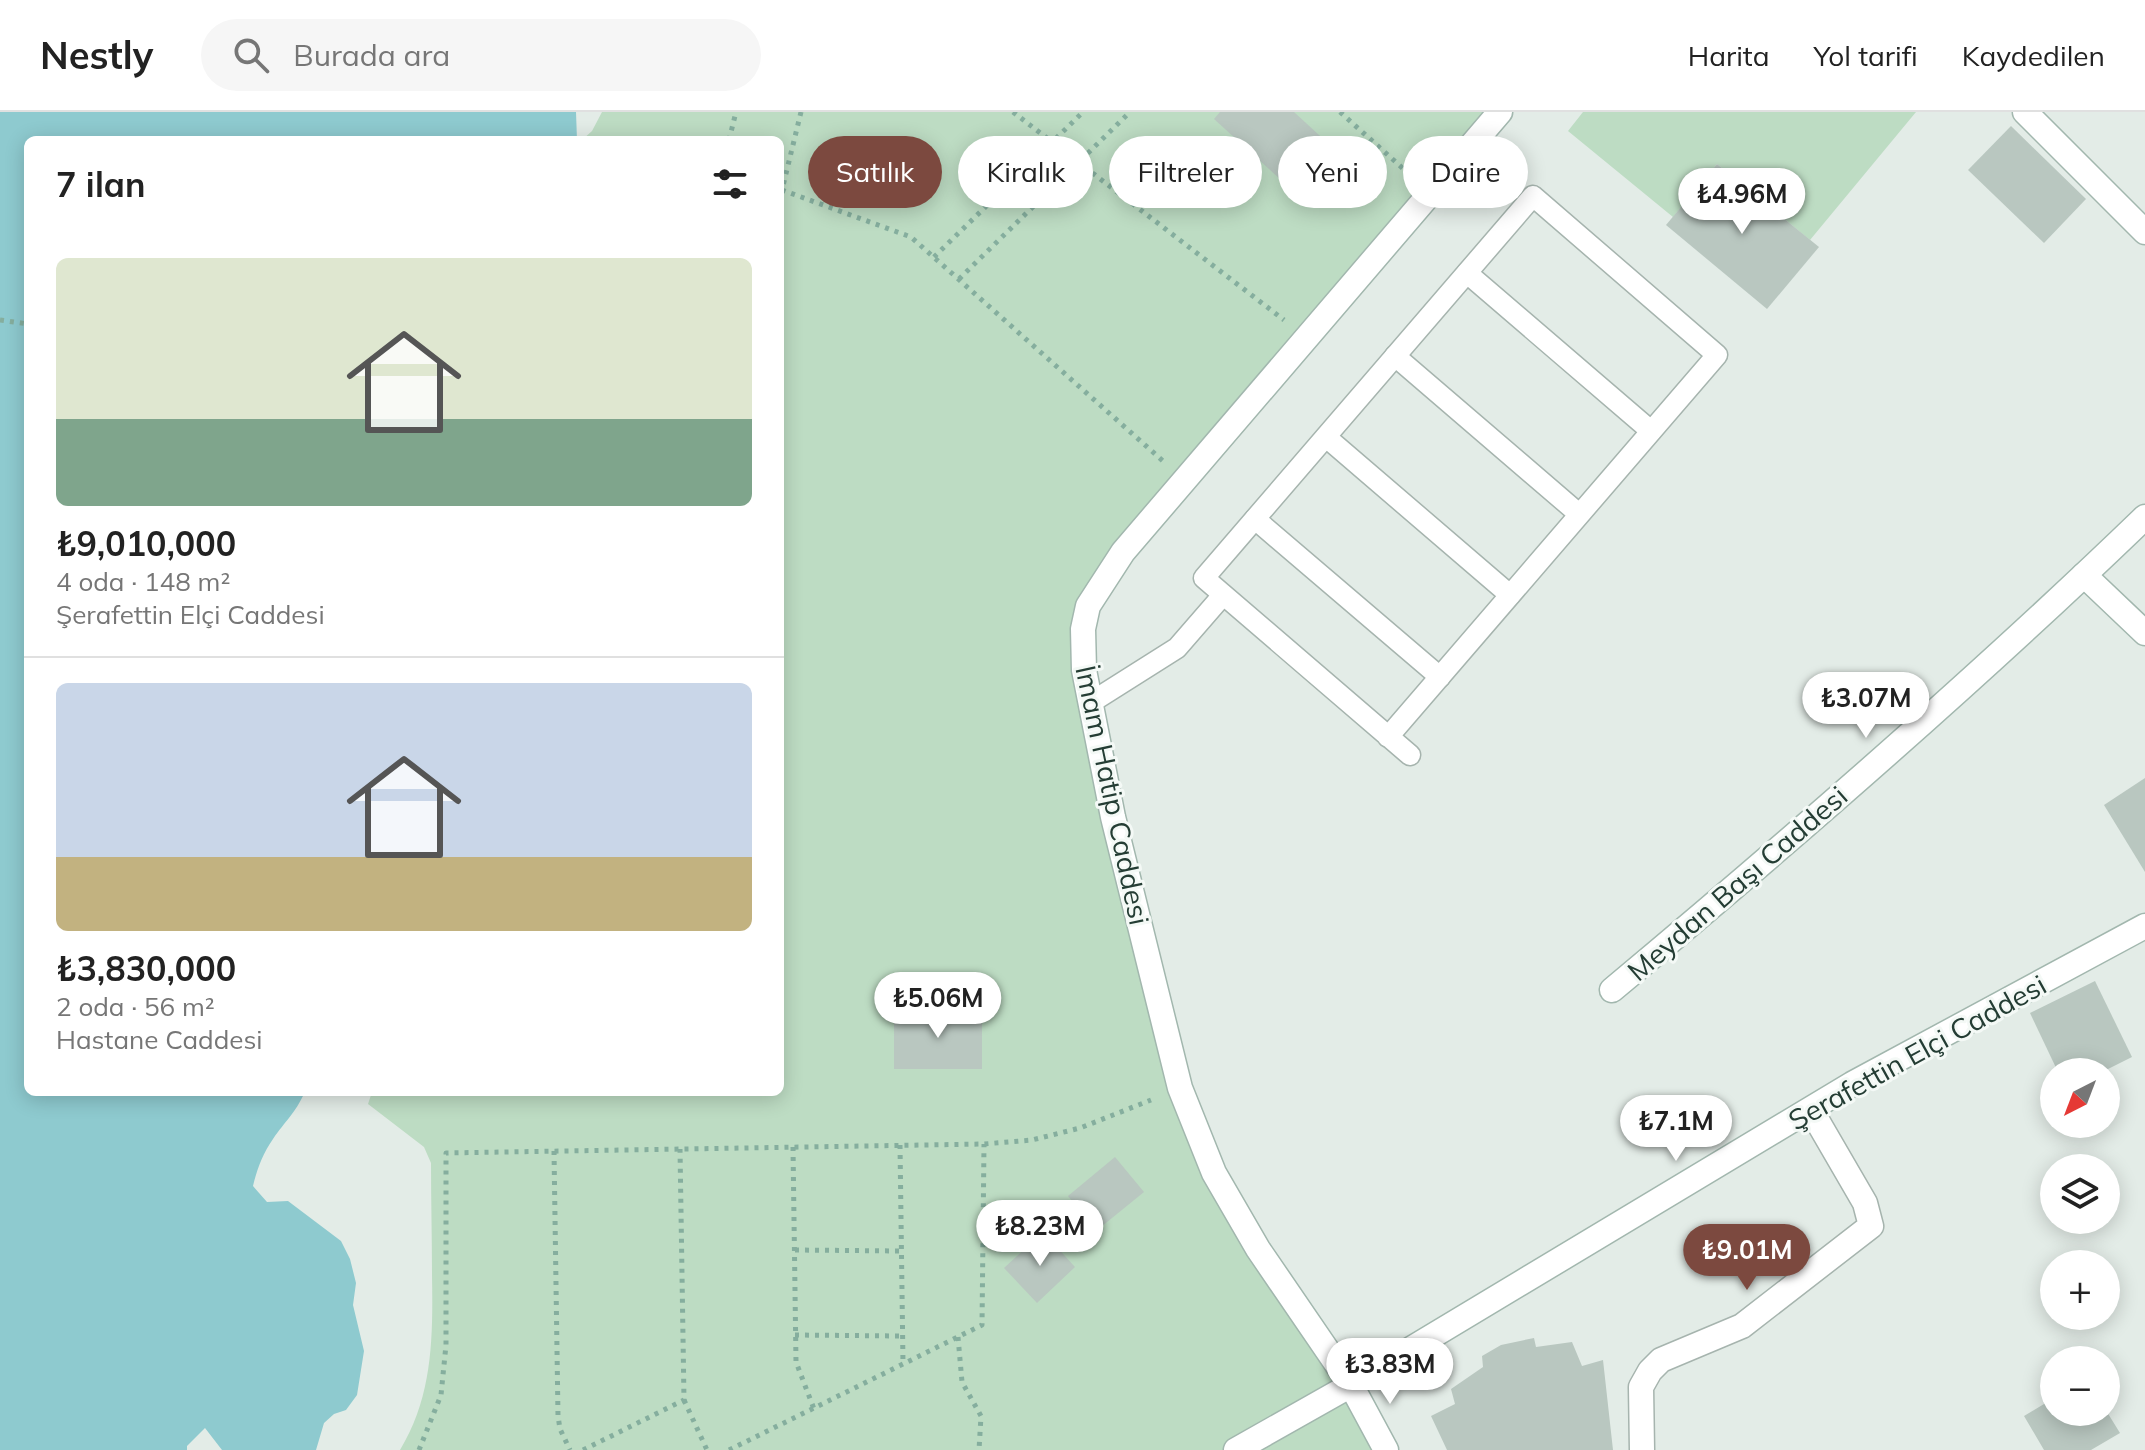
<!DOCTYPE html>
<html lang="tr">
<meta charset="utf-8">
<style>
:root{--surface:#fff;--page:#f6f6f6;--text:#222;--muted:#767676;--line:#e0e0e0;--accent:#7c493f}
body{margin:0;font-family:Mulish,sans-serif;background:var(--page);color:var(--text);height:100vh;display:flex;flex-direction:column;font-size:30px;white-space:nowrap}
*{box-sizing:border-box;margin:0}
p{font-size:26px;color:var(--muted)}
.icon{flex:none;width:44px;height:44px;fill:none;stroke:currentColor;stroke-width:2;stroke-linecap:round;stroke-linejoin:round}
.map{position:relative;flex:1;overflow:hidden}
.sheet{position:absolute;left:24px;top:24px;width:760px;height:960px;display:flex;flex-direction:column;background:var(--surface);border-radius:12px;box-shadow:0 4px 20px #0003}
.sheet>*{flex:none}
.hud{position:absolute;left:808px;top:24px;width:760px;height:72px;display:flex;gap:16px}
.needle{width:52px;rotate:222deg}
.buttons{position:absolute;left:2040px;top:946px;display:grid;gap:16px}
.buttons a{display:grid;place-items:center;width:80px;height:80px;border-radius:50%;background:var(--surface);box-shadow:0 4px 20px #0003;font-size:40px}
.price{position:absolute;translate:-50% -68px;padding:0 18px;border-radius:28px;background:#fff;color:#222;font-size:26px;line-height:52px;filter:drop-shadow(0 2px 4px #0008)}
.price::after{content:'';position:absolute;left:50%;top:48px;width:24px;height:18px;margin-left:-12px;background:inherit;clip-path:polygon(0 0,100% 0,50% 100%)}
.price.on{background:var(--accent);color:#fff}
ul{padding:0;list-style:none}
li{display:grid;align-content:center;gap:16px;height:424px;padding:0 32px}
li+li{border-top:2px solid var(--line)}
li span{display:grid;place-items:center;height:248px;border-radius:12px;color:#555}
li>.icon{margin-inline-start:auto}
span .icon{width:144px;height:144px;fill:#fffc;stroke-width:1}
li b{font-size:34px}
h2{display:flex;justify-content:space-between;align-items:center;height:96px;padding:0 32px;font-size:34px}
.chip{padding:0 28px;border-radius:36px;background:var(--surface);box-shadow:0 4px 20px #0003;font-size:28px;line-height:72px}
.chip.on{background:var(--accent);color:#fff}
header{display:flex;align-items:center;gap:48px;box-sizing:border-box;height:112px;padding:0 40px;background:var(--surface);border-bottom:2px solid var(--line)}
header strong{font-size:38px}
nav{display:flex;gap:44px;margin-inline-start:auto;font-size:28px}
.search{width:560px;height:72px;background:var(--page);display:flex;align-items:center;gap:20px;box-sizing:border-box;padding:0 28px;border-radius:44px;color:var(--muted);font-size:30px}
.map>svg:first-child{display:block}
.green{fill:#bddcc3}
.water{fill:#8ecacf}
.building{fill:#b9c7c0}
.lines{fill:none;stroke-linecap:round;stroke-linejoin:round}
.lane-casing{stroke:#a6b4ae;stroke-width:23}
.street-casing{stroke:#a6b4ae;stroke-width:27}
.secondary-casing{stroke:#a2b7ae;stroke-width:27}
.path{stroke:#85ae9e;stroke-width:5;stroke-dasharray:4 6;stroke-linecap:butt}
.lane{stroke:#fff;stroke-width:20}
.street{stroke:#fff;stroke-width:24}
.secondary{stroke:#fff;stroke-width:24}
.labels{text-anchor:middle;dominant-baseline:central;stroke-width:6;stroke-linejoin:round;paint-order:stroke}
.street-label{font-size:28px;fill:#243d34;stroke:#f4f9f6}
</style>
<header>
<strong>Nestly</strong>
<div class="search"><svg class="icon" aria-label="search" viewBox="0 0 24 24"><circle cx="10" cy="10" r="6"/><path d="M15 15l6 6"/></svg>Burada ara</div>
<nav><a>Harita</a><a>Yol tarifi</a><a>Kaydedilen</a></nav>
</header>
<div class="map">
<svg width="2145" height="1338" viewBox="0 0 2145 1338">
<rect width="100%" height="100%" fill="#e3ece7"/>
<g class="green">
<path d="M602,0H1500L1102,469L1084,558L1214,1061L1386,1338H400C433,1284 433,1225 432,1163C432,1126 431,1088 431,1051L424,1035L368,992L372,980H780V28H582L592,19Z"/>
<path d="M1583,0H1916L1810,128L1717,52L1673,105L1568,19Z"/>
</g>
<path class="water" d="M0,0H576L577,28H28V980H305C294,1003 286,1008 273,1027C263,1041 257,1057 253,1074L267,1090L288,1089L341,1129L350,1147L356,1171L353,1193L364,1239L357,1283L346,1298L334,1302L324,1311L316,1338H222L205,1316L187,1334V1338H0Z"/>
<g class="building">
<path d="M1220,0H1294L1343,45L1304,89L1214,7Z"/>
<path d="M2011,14L2086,87L2044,131L1968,58Z"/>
<path d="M1717,52L1819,135L1767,197L1666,113Z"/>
<path d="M2145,666V760L2104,693Z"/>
<path d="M2095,869L2132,945L2102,960H2058L2030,901Z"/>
<rect x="894" y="900" width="88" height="57"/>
<path d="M1115,1045L1144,1080L1096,1119L1068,1084Z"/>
<path d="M1043,1120L1075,1155L1037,1191L1004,1156Z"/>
<path d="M1534,1226L1536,1235L1572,1230L1582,1254L1603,1248L1613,1338H1447L1431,1304L1455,1292L1451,1277L1483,1255L1482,1244L1501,1233Z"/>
<path d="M2054,1286V1300H2107L2120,1321L2091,1338H2044L2024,1304Z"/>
</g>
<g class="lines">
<defs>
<g id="lane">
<path d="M1467,161L1651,319"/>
<path d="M1395,244L1579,402"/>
<path d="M1326,325L1510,483"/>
<path d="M1255,407L1440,565"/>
<path d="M1090,591L1177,536L1223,483"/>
<path d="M1388,625L1717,243L1533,84L1204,466L1410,643"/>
</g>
<path id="street" d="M1642,1338L1641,1275L1650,1259L1661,1248L1742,1214L1871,1114L1865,1091L1811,998"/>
<g id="secondary">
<path d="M2025,0L2145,120"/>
<path d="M2084,463L2145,521"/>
<path d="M1612,878C1794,726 1974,570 2145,405"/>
<path d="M1236,1338L1351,1273L1852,972L2145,814"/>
<path d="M1386,1338L1351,1273L1258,1137L1214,1061L1180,976L1113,705L1084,558L1083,517L1088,494L1123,440L1500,0"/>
</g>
</defs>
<use href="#lane" class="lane-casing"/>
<use href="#street" class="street-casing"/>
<use href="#secondary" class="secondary-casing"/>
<g class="path">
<path d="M801,0L782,78L911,125L1163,349"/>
<path d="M1013,0L1284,208"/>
<path d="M1340,0L1408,61"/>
<path d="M729,28L736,0"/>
<path d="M934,145L1083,0"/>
<path d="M959,167L1130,0"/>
<path d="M0,208L28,212"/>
<path d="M900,1033L903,1252"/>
<path d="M793,1035L796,1250L814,1297"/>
<path d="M554,1039L558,1304L560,1317L570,1338"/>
<path d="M795,1138L902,1139"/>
<path d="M795,1223L902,1224"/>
<path d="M958,1225L962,1270L981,1304L979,1338"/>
<path d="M684,1288L707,1338"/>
<path d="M419,1338L441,1283L446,1233V1041L984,1032L1032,1028L1080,1016L1151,988"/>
<path d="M583,1338L684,1288L680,1037"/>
<path d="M729,1338L982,1213L984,1032"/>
</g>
<use href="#lane" class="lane"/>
<use href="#street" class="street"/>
<use href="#secondary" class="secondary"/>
</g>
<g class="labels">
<g class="street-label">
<text transform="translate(1113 683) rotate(78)">İmam Hatip Caddesi</text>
<text transform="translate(1737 771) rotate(-41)">Meydan Başı Caddesi</text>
<text transform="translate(1917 940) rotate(-29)">Şerafettin Elçi Caddesi</text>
</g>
</g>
</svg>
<div class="buttons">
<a><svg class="needle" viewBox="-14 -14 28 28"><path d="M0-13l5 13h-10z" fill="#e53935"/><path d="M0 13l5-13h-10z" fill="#767676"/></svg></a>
<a><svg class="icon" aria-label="layers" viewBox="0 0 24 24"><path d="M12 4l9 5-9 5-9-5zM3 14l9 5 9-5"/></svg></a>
<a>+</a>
<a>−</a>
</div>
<b class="price" style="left:1742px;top:124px">₺4.96M</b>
<b class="price" style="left:1866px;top:628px">₺3.07M</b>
<b class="price" style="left:938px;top:928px">₺5.06M</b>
<b class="price" style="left:1676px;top:1051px">₺7.1M</b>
<b class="price" style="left:1040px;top:1156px">₺8.23M</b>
<b class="price on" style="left:1747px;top:1180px">₺9.01M</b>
<b class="price" style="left:1390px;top:1294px">₺3.83M</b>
<div class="hud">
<a class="chip on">Satılık</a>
<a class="chip">Kiralık</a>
<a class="chip">Filtreler</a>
<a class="chip">Yeni</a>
<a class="chip">Daire</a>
</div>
<section class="sheet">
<h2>7 ilan<svg class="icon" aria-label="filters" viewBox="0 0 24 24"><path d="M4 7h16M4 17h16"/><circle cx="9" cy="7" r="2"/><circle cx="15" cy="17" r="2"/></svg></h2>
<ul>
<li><span style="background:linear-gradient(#dfe7d0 65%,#7fa58c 0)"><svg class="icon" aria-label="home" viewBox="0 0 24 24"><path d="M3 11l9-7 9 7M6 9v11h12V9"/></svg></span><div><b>₺9,010,000</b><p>4 oda · 148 m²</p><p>Şerafettin Elçi Caddesi</p></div></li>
<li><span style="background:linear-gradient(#c9d6e8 70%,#c2b280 0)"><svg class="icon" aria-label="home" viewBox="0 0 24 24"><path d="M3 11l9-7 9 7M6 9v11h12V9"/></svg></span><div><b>₺3,830,000</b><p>2 oda · 56 m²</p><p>Hastane Caddesi</p></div></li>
</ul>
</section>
</div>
